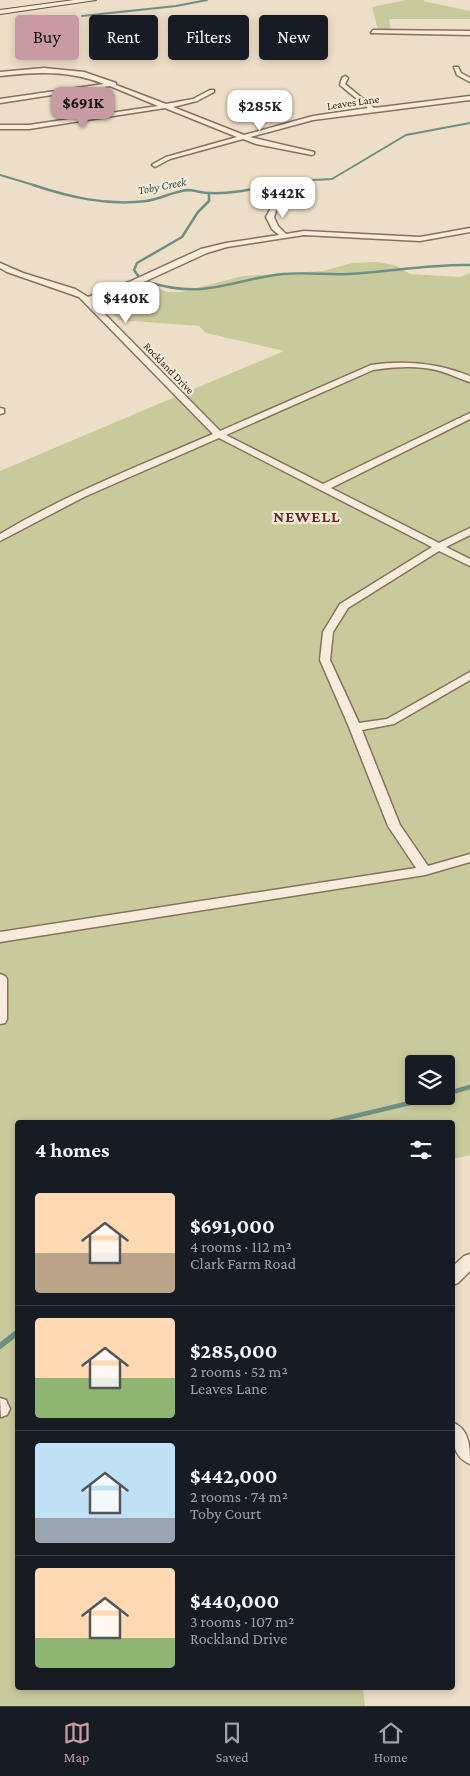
<!DOCTYPE html>
<meta charset="utf-8">
<style>
:root{--surface:#171b24;--page:#242831;--text:#f1f3f6;--muted:#9ea1a6;--line:#363941;--accent:#c79ba1}
body{margin:0;font-family:"Crimson Pro",serif;background:var(--page);color:var(--text);height:100vh;display:flex;flex-direction:column;font-size:19px;white-space:nowrap}
*{box-sizing:border-box;margin:0}
p{font-size:16px;color:var(--muted)}
.icon{flex:none;width:28px;height:28px;fill:none;stroke:currentColor;stroke-width:2;stroke-linecap:round;stroke-linejoin:round}
.map{position:relative;flex:1;overflow:hidden}
.sheet{position:absolute;left:15px;top:1120px;width:440px;height:570px;display:flex;flex-direction:column;background:var(--surface);border-radius:5px;box-shadow:0 2px 8px #0003}
.sheet>*{flex:none}
.top-card{position:absolute;left:15px;top:15px;width:440px;height:45px;display:flex;gap:10px}
.fabs{position:absolute;left:405px;top:1055px;display:grid;gap:10px}
.fabs a{display:grid;place-items:center;width:50px;height:50px;border-radius:5px;background:var(--surface);box-shadow:0 2px 8px #0003;font-size:25px}
.price{position:absolute;translate:-50% -42px;padding:0 11px;border-radius:10px;background:#fff;color:#222;font-size:16px;line-height:32px;filter:drop-shadow(0 1px 2px #0008)}
.price::after{content:'';position:absolute;left:50%;top:30px;width:15px;height:11px;margin-left:-8px;background:inherit;clip-path:polygon(0 0,100% 0,50% 100%)}
.price.current{background:var(--accent);color:#111}
ul{padding:0;list-style:none}
li{display:flex;align-items:center;gap:15px;height:125px;padding:0 20px}
li+li{border-top:1px solid var(--line)}
li span{display:grid;place-items:center;flex:none;width:140px;height:100px;border-radius:5px;color:#555}
li>.icon{margin-inline-start:auto}
span .icon{width:60px;height:60px;fill:#fffc;stroke-width:1}
li b{font-size:21px}
h2{display:flex;justify-content:space-between;align-items:center;height:60px;padding:0 20px;font-size:21px}
.chip{padding:0 18px;border-radius:5px;background:var(--surface);box-shadow:0 2px 8px #0003;font-size:18px;line-height:45px}
.chip.current{background:var(--accent);color:#111}
.menu{display:flex;justify-content:space-around;align-items:center;height:70px;border-top:1px solid var(--line);background:var(--surface);font-size:14px;color:var(--muted)}
.menu a{display:grid;justify-items:center;gap:2px}
.menu .current{color:var(--accent)}
.map>svg:first-child{display:block}
.green{fill:#c9ca9c;fill-rule:evenodd}
.cemetery{fill:#bfc09a}
.lines{fill:none;stroke-linecap:round;stroke-linejoin:round}
.stream-far3{stroke:#6f8f84;stroke-width:2}
.stream-far2{stroke:#6f8f84;stroke-width:2.5}
.stream-far1{stroke:#6f8f84;stroke-width:4.5}
.stream{stroke:#6f8f84;stroke-width:6}
.street-casing{stroke:#88705e;stroke-width:3}
.secondary-casing{stroke:#6a5241;stroke-width:2}
.street{fill:#f7ecdb;fill-rule:evenodd}
.secondary{fill:#f7ecdb;fill-rule:evenodd}
.labels{text-anchor:middle;dominant-baseline:central;stroke-width:4.5;stroke-linejoin:round;paint-order:stroke}
.far-street-label{font-size:11px;fill:#392a20;stroke:#f4e9d7}
.far-water-label{font-size:12px;font-style:italic;fill:#315852;stroke:#f4e9d7}
.far-district-label{font-size:16px;font-weight:bold;letter-spacing:1px;fill:#632a22;stroke:#f4e9d7}
</style>
<div class="map">
<svg width="470" height="1706" viewBox="0 0 470 1706">
<rect width="100%" height="100%" fill="#eddec8"/>
<g class="green">
<path d="M406,0H425L423,1L470,11V19H389L391,30H378L372,7Z"/>
<path d="M378,262L397,266L410,274L460,277L470,273V1155L453,1159L452,1122H18V1688H363L365,1706H0V471L284,351L206,333L199,326L119,320L104,305L107,300L148,284L167,292H181L243,276L323,271L352,263ZM414,1064H446V1096H414Z"/>
</g>
<path class="cemetery" d="M302,16L326,18L322,33L279,31L278,25L283,18Z"/>
<g class="lines">
<g class="stream-far3">
<path d="M82,16L176,6L207,0"/>
<path d="M19,22L71,17"/>
<path d="M0,175L37,186"/>
<path d="M268,186L295,181L332,179L406,135L470,123"/>
</g>
<g class="stream-far2">
<path d="M33,185C70,197 106,206 146,201C160,199 172,192 187,190C194,190 202,193 210,193C231,194 253,189 274,185"/>
<path d="M139,277L134,270L137,263L182,237L198,212L209,201V193"/>
<path d="M148,282C206,300 229,280 283,274C305,272 326,275 348,274C389,272 429,264 470,265"/>
</g>
<g class="stream-far1">
<path d="M446,1094L470,1087"/>
<path d="M330,1122L439,1096"/>
</g>
<path class="stream" d="M0,1346L18,1332"/>
<defs>
<g id="street">
<path d="M373,30L470,31V35L371,33Z"/>
<path d="M454,67H458L461,73L470,78V82L457,75Z"/>
<path d="M44,68L84,72L116,83V85L166,104L193,99L210,90H214V92L197,101L173,107L244,135L313,116L368,108L340,85L342,78L345,76L348,78L345,84L374,108L470,96V100L313,120L250,137L314,152V154L312,155L256,144L243,139L170,159L155,167L152,165L153,164L166,157L237,137L165,108L29,129H0V125H29L158,106L110,86L0,103V99L104,84C68,70 38,72 0,76V72Z"/>
<path d="M288,201L291,203L290,204L277,208L274,217L278,226L286,234L304,231L420,237L470,228V232L420,241L304,235L227,247L207,253L135,286L92,301L220,431L371,365C406,360 437,363 470,376V382C460,379 450,374 440,371C418,365 395,367 373,370L226,435L323,484L470,413V419L331,488L439,543L470,528V535L446,547L470,559V566L439,551L348,608L333,632L330,660L359,723L387,719L470,672V680L394,724L362,730L400,825L428,866L470,854V862L425,875L0,942V932L416,868L388,826L349,727L320,660L323,632L340,604L432,547L219,438L84,497L0,541V534C67,494 141,465 213,434L79,297L7,272L0,268V263L23,273L75,289L88,297L129,282L201,249L226,243L279,235L272,229L266,217L272,206Z"/>
<path d="M0,408L4,409V413L0,414Z"/>
<path d="M0,974L5,976L7,979V1019L5,1023L0,1024Z"/>
<path d="M470,1254V1271L458,1283L452,1285V1267L464,1256Z"/>
<path d="M0,1398L6,1400L10,1409L7,1415L1,1417Z"/>
<path d="M452,1422C470,1429 470,1448 470,1464C452,1457 452,1438 452,1422Z"/>
</g>
<path id="secondary" d="M74,0H96L0,14V10Z"/>
</defs>
<use href="#street" class="street-casing"/>
<use href="#secondary" class="secondary-casing"/>
<use href="#street" class="street"/>
<use href="#secondary" class="secondary"/>
</g>
<g class="labels">
<g class="far-street-label">
<text transform="translate(353 102) rotate(-8)">Leaves Lane</text>
<text transform="translate(169 368) rotate(46)">Rockland Drive</text>
</g>
<g class="far-water-label">
<text transform="translate(162 186) rotate(-11)">Toby Creek</text>
</g>
<g class="far-district-label">
<text x="307" y="516">NEWELL</text>
</g>
</g>
</svg>
<div class="fabs">
<a><svg class="icon" aria-label="layers" viewBox="0 0 24 24"><path d="M12 4l9 5-9 5-9-5zM3 14l9 5 9-5"/></svg></a>
</div>
<b class="price current" style="left:83px;top:129px">$691K</b>
<b class="price" style="left:260px;top:132px">$285K</b>
<b class="price" style="left:283px;top:219px">$442K</b>
<b class="price" style="left:126px;top:324px">$440K</b>
<div class="top-card">
<a class="chip current">Buy</a>
<a class="chip">Rent</a>
<a class="chip">Filters</a>
<a class="chip">New</a>
</div>
<section class="sheet">
<h2>4 homes<svg class="icon" aria-label="filters" viewBox="0 0 24 24"><path d="M4 7h16M4 17h16"/><circle cx="9" cy="7" r="2"/><circle cx="15" cy="17" r="2"/></svg></h2>
<ul>
<li><span style="background:linear-gradient(#ffd9b3 60%,#b9a48a 0)"><svg class="icon" aria-label="home" viewBox="0 0 24 24"><path d="M3 11l9-7 9 7M6 9v11h12V9"/></svg></span><div><b>$691,000</b><p>4 rooms · 112 m²</p><p>Clark Farm Road</p></div></li>
<li><span style="background:linear-gradient(#ffd9b3 60%,#8fb573 0)"><svg class="icon" aria-label="home" viewBox="0 0 24 24"><path d="M3 11l9-7 9 7M6 9v11h12V9"/></svg></span><div><b>$285,000</b><p>2 rooms · 52 m²</p><p>Leaves Lane</p></div></li>
<li><span style="background:linear-gradient(#bfe0f5 75%,#9aa5b1 0)"><svg class="icon" aria-label="home" viewBox="0 0 24 24"><path d="M3 11l9-7 9 7M6 9v11h12V9"/></svg></span><div><b>$442,000</b><p>2 rooms · 74 m²</p><p>Toby Court</p></div></li>
<li><span style="background:linear-gradient(#ffd9b3 70%,#8fb573 0)"><svg class="icon" aria-label="home" viewBox="0 0 24 24"><path d="M3 11l9-7 9 7M6 9v11h12V9"/></svg></span><div><b>$440,000</b><p>3 rooms · 107 m²</p><p>Rockland Drive</p></div></li>
</ul>
</section>
</div>
<nav class="menu">
<a class="current"><svg class="icon" aria-label="map" viewBox="0 0 24 24"><path d="M3 6l6-2 6 2 6-2v14l-6 2-6-2-6 2zM9 4v14M15 6v14"/></svg>Map</a>
<a><svg class="icon" aria-label="saved" viewBox="0 0 24 24"><path d="M7 4h10v16l-5-4-5 4z"/></svg>Saved</a>
<a><svg class="icon" aria-label="home" viewBox="0 0 24 24"><path d="M3 11l9-7 9 7M6 9v11h12V9"/></svg>Home</a>
</nav>
